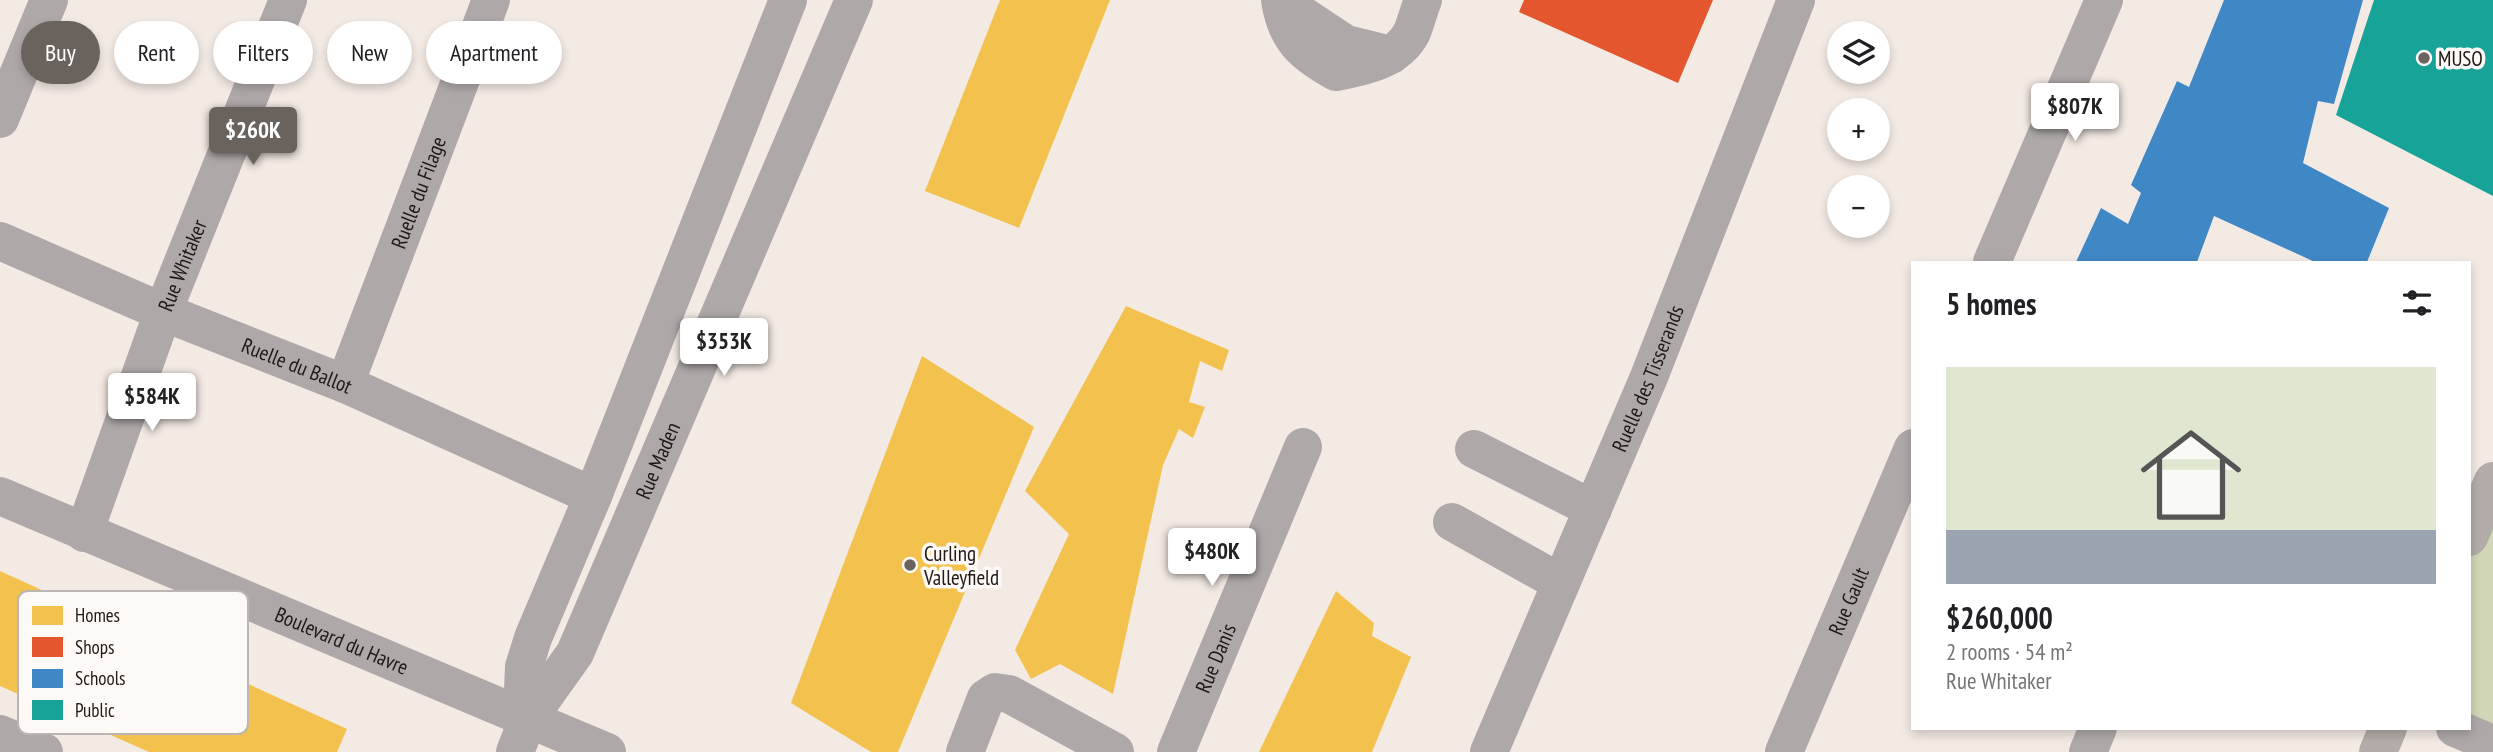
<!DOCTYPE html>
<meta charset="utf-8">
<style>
:root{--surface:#fff;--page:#f6f6f6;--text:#202124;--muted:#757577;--accent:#6a625d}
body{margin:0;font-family:"PT Sans Narrow",sans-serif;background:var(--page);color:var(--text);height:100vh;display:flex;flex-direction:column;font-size:26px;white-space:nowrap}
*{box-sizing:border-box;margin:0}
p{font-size:23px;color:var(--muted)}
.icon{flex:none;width:38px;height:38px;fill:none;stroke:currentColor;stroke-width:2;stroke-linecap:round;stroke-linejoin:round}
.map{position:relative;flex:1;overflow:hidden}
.side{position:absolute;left:1911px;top:261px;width:560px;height:469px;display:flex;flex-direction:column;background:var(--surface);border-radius:0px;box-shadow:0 4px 10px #0003}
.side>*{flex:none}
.guide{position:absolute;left:21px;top:21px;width:665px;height:63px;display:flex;gap:14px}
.fabs{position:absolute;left:1827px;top:21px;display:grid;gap:14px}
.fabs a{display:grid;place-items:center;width:63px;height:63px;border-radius:50%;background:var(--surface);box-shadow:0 4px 10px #0003;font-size:35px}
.price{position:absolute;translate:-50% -60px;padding:0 16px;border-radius:7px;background:#fff;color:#222;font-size:23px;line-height:46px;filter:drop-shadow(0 2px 4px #0008)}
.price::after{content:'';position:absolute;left:50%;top:42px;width:21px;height:16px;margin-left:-10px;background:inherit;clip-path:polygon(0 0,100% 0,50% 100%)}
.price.active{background:var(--accent);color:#fff}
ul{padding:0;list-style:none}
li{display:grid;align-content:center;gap:14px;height:371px;padding:0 35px}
li span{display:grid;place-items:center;height:217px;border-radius:0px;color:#555}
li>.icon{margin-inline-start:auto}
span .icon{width:126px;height:126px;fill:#fffc;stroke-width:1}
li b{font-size:30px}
h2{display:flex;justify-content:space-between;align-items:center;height:84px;padding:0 35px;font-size:30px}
.pill{padding:0 24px;border-radius:32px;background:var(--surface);box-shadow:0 4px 10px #0003;font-size:24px;line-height:63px}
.pill.active{background:var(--accent);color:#fff}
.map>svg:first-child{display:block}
.green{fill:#d1d6b6}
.homes{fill:#f2c14e}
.shops{fill:#e4572e}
.schools{fill:#3f88c5}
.public{fill:#17a398}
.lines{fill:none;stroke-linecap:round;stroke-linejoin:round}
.minor{stroke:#aea9a8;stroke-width:38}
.major{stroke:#b3aca8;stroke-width:38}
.poi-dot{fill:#6a625d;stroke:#fdf9f7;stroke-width:2.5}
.labels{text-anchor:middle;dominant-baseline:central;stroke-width:7;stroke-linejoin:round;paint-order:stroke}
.poi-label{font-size:21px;fill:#201915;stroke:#fdf9f7;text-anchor:start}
.street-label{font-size:21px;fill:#201915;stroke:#fdf9f7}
.key{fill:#fdf9f7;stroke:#bbb6b3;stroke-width:2}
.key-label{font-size:19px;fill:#201915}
</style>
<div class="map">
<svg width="2493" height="752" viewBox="0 0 2493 752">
<rect width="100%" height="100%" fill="#f4eae4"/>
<path class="green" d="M2493,481V744L2469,728V537Z"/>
<g class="homes">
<path d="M1000,0H1110L1019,228L925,191Z"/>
<path d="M1126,306L1229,350L1222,371L1200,361L1189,402L1205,407L1193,438L1179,429L1163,465L1113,694L1060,664L1031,679L1015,650L1069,534L1025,491Z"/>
<path d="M922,356L1034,427L898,752H871L791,703Z"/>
<path d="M0,571L347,729L337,752H149L0,686Z"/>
<path d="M1336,591L1374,623L1372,636L1411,657L1372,752H1259Z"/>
</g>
<path class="shops" d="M1524,0H1713L1678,83L1519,12Z"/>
<path class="schools" d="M2224,0H2363L2334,104L2318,101L2303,163L2389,208L2367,262H2315L2214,216L2197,262H2076L2101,208L2128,224L2141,193L2131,185L2177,81L2189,87Z"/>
<path class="public" d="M2374,0H2493V196L2336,115Z"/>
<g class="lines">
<g class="minor">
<path d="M1280,0C1286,39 1303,54 1336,72C1364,67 1398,60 1412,32C1416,22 1419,10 1423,0"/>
<path d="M1281,1L1346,44L1391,55"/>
<path d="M0,119L49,0"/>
<path id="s1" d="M0,241L163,312L345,384L593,496"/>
<path d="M1992,262L2104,0"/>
<path id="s2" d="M345,384L491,0"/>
<path d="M1474,449L1593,509"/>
<path id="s3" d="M0,496L607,752"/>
<path d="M1452,522L1561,583"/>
<path id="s4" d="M84,533L163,312L288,0"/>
<path d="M528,719L523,689L524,667L533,638L593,496L788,0"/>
<path d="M2455,728L2493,744"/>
<path d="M0,734L44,752"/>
<path id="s5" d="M515,752L528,719L575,653L854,0"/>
<path d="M965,752L986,698L995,692L1009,694L1115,752"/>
<path id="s6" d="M1176,752L1303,447"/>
<path id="s7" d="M1489,752L1649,377L1796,0"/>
<path id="s8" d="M1784,752L1913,448"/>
<path d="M2088,752L2098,728"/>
</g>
<g class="major">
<path d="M2469,537L2493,481"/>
<path d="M2378,752L2388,728"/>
</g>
</g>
<g class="poi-dot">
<circle cx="2424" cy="58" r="7"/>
<circle cx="910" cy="565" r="7"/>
</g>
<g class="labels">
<g class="poi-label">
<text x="2438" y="58">MUSO</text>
<text x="924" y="553">Curling<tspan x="924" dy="24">Valleyfield</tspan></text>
</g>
<g class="street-label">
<text stroke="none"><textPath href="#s2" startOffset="205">Ruelle du Filage</textPath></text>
<text stroke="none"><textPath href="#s4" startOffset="285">Rue Whitaker</textPath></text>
<text stroke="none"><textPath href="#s1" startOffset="322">Ruelle du Ballot</textPath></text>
<text stroke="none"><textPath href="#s7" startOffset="406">Ruelle des Tisserands</textPath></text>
<text stroke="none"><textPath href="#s5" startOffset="326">Rue Maden</textPath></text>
<text stroke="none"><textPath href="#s8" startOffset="164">Rue Gault</textPath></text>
<text stroke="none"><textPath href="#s3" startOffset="371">Boulevard du Havre</textPath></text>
<text stroke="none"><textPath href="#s6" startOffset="102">Rue Danis</textPath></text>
</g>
</g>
<rect x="18" y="591" width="230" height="143" rx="10" class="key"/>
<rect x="32" y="606" width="31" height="19" fill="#f2c14e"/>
<rect x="32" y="637" width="31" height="20" fill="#e4572e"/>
<rect x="32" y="669" width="31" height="19" fill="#3f88c5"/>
<rect x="32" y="700" width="31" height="20" fill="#17a398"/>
<g class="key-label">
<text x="75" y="622">Homes</text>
<text x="75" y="654">Shops</text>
<text x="75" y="685">Schools</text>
<text x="75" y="717">Public</text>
</g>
</svg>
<div class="fabs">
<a><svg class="icon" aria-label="layers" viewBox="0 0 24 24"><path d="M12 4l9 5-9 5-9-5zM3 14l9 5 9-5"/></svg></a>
<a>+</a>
<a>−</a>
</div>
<b class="price" style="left:2075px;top:143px">$807K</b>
<b class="price active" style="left:253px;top:167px">$260K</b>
<b class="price" style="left:724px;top:378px">$353K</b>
<b class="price" style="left:152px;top:433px">$584K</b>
<b class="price" style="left:1212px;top:588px">$480K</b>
<div class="guide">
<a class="pill active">Buy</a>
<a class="pill">Rent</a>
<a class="pill">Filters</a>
<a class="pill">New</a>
<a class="pill">Apartment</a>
</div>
<section class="side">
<h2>5 homes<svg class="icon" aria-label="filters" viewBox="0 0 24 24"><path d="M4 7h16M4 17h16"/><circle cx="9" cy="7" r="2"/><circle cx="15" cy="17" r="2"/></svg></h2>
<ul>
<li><span style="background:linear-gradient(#dfe7d0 75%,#9aa5b1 0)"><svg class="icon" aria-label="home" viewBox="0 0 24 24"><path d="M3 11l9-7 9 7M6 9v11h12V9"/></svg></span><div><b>$260,000</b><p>2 rooms · 54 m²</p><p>Rue Whitaker</p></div></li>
</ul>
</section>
</div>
